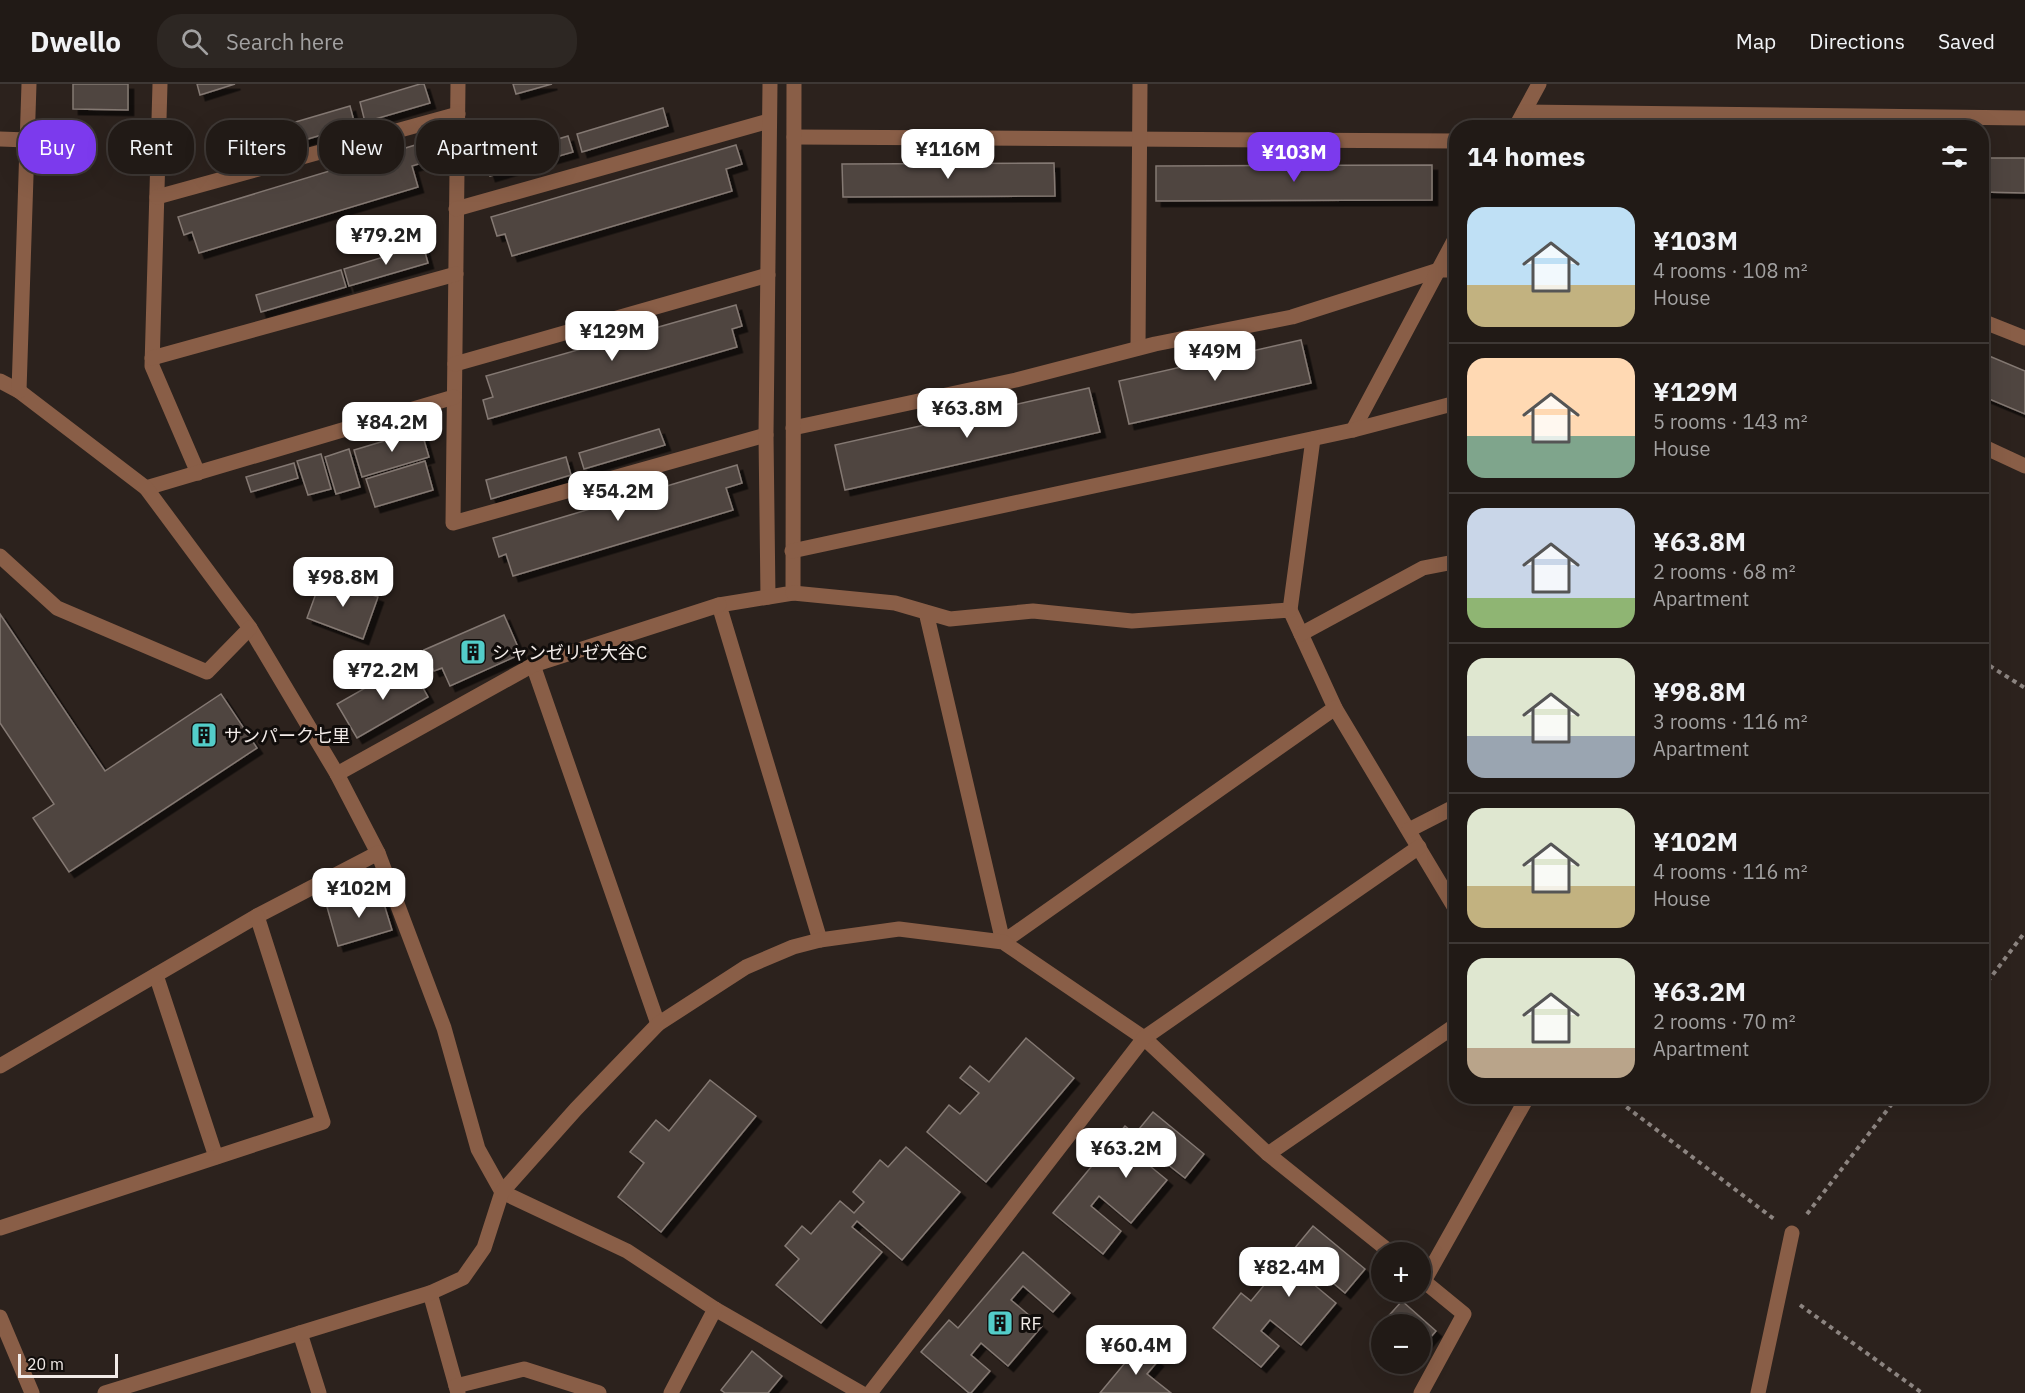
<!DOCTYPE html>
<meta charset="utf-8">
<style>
:root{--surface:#211a16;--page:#2d2723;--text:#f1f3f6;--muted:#a2a1a1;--line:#3e3835;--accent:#7c3aed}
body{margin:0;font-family:"IBM Plex Sans","Noto Sans JP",sans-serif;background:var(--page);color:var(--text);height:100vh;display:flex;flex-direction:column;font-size:22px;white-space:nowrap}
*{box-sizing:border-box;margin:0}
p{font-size:20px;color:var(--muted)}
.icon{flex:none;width:33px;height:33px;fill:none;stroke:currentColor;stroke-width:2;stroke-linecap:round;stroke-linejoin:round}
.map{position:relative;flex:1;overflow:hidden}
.details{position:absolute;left:1449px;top:36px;width:540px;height:984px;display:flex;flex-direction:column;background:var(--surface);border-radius:24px;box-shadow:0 6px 24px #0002,0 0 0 2px var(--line)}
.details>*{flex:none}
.top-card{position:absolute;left:18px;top:36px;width:570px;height:54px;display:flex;gap:12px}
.buttons{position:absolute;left:1371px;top:1158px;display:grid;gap:12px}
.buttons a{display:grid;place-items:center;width:60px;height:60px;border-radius:50%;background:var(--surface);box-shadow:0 6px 24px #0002,0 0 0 2px var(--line);font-size:30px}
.scale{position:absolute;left:18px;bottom:15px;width:100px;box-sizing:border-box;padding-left:6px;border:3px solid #f2ebe8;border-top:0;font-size:16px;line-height:21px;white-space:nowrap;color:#f2ebe8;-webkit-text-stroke:4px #110d0b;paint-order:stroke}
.price{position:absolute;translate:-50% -51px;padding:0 14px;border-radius:12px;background:#fff;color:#222;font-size:20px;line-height:39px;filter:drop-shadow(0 2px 3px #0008)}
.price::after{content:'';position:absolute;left:50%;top:36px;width:18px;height:14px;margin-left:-9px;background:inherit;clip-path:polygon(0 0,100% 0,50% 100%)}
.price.on{background:var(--accent);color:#fff}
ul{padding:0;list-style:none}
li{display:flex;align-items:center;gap:18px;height:150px;padding:0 18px}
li+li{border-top:2px solid var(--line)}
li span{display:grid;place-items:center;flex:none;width:168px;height:120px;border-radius:18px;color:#555}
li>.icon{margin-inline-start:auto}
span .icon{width:72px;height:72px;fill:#fffc;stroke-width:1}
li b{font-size:26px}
h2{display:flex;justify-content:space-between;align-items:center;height:72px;padding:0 18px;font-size:26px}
.chip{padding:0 21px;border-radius:24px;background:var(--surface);box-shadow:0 6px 24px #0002,0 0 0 2px var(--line);font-size:21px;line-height:54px}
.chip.on{background:var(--accent);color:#fff}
header{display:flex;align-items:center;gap:36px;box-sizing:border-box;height:84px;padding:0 30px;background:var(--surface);border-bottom:2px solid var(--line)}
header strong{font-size:28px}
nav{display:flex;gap:33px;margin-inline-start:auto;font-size:21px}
.search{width:420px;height:54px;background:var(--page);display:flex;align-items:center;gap:15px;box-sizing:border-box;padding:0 21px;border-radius:24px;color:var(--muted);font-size:22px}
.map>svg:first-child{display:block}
.building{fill:#4f443f;stroke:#847973;stroke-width:1.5;filter:url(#shadow)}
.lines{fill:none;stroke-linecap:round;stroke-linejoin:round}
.path{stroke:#8c8480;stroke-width:4;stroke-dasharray:4.5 4.5;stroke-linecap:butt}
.lane{stroke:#895e47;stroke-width:15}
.street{stroke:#895e47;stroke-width:15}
.labels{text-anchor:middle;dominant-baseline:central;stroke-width:6;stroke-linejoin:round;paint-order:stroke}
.poi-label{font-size:18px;fill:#f2ebe8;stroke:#110d0b;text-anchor:start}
</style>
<header>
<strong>Dwello</strong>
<div class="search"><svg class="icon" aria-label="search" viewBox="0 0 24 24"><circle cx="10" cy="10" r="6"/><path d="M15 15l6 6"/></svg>Search here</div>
<nav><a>Map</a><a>Directions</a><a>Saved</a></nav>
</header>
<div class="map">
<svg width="2025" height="1309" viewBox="0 0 2025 1309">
<defs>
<filter id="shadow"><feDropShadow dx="5.5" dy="5.5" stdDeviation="0" flood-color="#0009"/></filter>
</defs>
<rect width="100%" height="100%" fill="#2c221d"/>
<g class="building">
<path d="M73,0H128V26L73,25Z"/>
<path d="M197,0H235L200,11Z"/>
<path d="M420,0H424L430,19L365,38L360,18Z"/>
<path d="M513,0H552L516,10Z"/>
<path d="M350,22L355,41L281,63L275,44Z"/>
<path d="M663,24L668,42L582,68L577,50Z"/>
<path d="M568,52L573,68L490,92L485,77Z"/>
<path d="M422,59L428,77L412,82L418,103L199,169L192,148L184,151L178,133Z"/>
<path d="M736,61L742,80L726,85L732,107L512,172L505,150L497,152L491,133Z"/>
<path d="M1982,74H2025V109L1982,108Z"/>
<path d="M1054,79L1055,112L843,113L842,80Z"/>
<path d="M1432,81V116L1156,117V82Z"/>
<path d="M423,161L428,179L349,202L344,185Z"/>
<path d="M341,186L346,203L261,228L256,211Z"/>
<path d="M736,221L742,242L732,245L737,263L488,335L483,316L493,313L486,292Z"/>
<path d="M1301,256L1311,299L1129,340L1119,297Z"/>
<path d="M1982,269L2025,287V330L1982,312Z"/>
<path d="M1089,304L1100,348L845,406L835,361Z"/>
<path d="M659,345L665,361L584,385L579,369Z"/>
<path d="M421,346L429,373L362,393L354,366Z"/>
<path d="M349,365L360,403L336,410L325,373Z"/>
<path d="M321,370L331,405L308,411L297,377Z"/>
<path d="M566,373L571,391L491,415L486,396Z"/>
<path d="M425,377L433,406L375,423L366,395Z"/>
<path d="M294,379L298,394L251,408L246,393Z"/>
<path d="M737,381L742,399L726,404L733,426L513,492L506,470L499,473L493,454Z"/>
<path d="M322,493L378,513L363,555L307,534Z"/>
<path d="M0,530L105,687L221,610L257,664L69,788L33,734L54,720L0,639Z"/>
<path d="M504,531L521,570L450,602L442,584L434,587L424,566Z"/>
<path d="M409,579L428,613L357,654L337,620Z"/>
<path d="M380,807L392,846L338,862L327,823Z"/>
<path d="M1026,954L1074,994L986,1098L927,1048L949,1021L960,1030L979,1009L960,994L970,982L989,998Z"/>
<path d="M710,996L756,1032L661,1148L618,1113L644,1079L630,1068L656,1036L669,1047Z"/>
<path d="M1153,1028L1204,1070L1185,1094L1153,1069L1145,1078L1167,1096L1131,1139L1099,1112L1091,1122L1121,1147L1103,1170L1053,1129L1125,1042L1135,1050Z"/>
<path d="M906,1063L960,1108L902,1176L857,1137L852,1143L882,1168L821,1239L776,1201L799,1175L785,1162L802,1142L811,1150L840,1117L854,1129L864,1118L853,1108L880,1076L888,1083Z"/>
<path d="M1313,1142L1365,1185L1345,1209L1315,1184L1306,1194L1336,1219L1301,1261L1270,1236L1261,1247L1279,1262L1261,1283L1213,1244L1241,1209L1251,1217Z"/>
<path d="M1023,1168L1070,1209L1053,1228L1023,1202L1011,1216L1042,1242L1008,1282L981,1259L971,1271L990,1287L971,1309H969L921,1268L949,1236L958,1244Z"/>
<path d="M1402,1217L1436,1247L1420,1265V1240H1382V1252L1375,1247Z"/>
<path d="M1139,1262L1158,1277L1147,1290L1171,1309H1100Z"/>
<path d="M752,1267L782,1292L768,1309H725L721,1306Z"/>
</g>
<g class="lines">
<g class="path">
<path d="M1982,577L2025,604"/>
<path d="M1982,905L2025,848"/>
<path d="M1612,1012L1774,1135"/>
<path d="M1807,1130L1898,1012"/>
<path d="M1800,1221L1922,1309"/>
</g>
<g class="lane">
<path d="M160,0L152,282L198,389"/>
<path d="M458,0L453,439L766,351"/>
<path d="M1524,28L2025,34"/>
<path d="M794,53L1456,57"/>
<path d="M157,113L458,30"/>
<path d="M456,125L769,37"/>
<path d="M1982,237L2025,254"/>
<path d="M1138,264L1140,0"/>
<path d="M152,274L456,190"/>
<path d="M455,280L768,191"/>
<path d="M793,344L1016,296L1155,260L1292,233L1439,186H1456"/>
<path d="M146,404L454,313"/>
<path d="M768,513L766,351L770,0"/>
<path d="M430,1209L458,1309"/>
<path d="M300,1249L319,1309"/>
<path d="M456,1302L524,1285L599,1309"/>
</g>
<g class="street">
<path d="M794,0L793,509L719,521L820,856"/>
<path d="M1515,44L1539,0"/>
<path d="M0,55L27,56"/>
<path d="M0,297L19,307L146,404L250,544L337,690L378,769L444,944L478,1065L502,1108L627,1167L715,1225L861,1309"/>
<path d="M19,307L29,0"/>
<path d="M1353,346L1456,153"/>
<path d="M1982,362L2025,382"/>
<path d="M792,467L1353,346L1456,319"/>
<path d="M0,472L57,524L207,588L250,544"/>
<path d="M793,509L895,519L950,535L1033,527L1132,537L1290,526L1335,624L1003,858L926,528"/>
<path d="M1290,526L1313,355"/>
<path d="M1301,550L1423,484L1454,478"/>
<path d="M533,581L658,940"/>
<path d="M1335,624L1456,826"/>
<path d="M337,690L533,581L719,521"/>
<path d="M1409,746L1456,722"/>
<path d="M156,891L216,1073"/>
<path d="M0,982L257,832L378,769"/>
<path d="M1268,1070L1456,941"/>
<path d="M0,1144L323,1038L257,832"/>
<path d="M1420,1194L1464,1230L1421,1309"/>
<path d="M1424,1197L1528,1012"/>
<path d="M0,1233L32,1309"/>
<path d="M105,1309L430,1209L463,1194L484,1164L502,1108L576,1025L658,940L746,883L793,863L820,856L899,845L1003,858L1144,954L1268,1070L1390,1168"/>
<path d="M671,1309L715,1225"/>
<path d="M870,1309L1144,954L1419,763"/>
<path d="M1758,1309L1792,1149"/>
</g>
</g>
<defs>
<symbol id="building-square" viewBox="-11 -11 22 22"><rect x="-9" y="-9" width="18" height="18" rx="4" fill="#53cdc9" stroke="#110d0b"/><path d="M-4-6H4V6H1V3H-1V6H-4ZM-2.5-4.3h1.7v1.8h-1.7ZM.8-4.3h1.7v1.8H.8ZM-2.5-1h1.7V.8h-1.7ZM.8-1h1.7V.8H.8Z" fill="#111"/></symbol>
</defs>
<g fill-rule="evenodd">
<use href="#building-square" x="458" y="553" width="30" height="30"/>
<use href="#building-square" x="189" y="636" width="30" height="30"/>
<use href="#building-square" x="985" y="1224" width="30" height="30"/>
</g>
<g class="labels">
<g class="poi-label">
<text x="492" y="568">シャンゼリゼ大谷C</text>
<text x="224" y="651">サンパーク七里</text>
<text x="1020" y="1239">RF</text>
</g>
</g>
</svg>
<div class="buttons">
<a>+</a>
<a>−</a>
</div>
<div class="scale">20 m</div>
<b class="price" style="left:948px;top:96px">¥116M</b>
<b class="price on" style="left:1294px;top:99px">¥103M</b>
<b class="price" style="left:386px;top:182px">¥79.2M</b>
<b class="price" style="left:612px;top:278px">¥129M</b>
<b class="price" style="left:1215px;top:298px">¥49M</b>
<b class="price" style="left:967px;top:355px">¥63.8M</b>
<b class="price" style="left:392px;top:369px">¥84.2M</b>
<b class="price" style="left:618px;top:438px">¥54.2M</b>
<b class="price" style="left:343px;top:524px">¥98.8M</b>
<b class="price" style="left:383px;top:617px">¥72.2M</b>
<b class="price" style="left:359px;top:835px">¥102M</b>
<b class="price" style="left:1126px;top:1095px">¥63.2M</b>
<b class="price" style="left:1289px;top:1214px">¥82.4M</b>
<b class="price" style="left:1136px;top:1292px">¥60.4M</b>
<div class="top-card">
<a class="chip on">Buy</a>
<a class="chip">Rent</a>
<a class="chip">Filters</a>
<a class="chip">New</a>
<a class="chip">Apartment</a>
</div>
<section class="details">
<h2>14 homes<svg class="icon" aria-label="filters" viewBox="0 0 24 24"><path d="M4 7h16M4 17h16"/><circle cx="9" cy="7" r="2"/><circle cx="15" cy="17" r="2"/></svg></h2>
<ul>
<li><span style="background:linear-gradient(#bfe0f5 65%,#c2b280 0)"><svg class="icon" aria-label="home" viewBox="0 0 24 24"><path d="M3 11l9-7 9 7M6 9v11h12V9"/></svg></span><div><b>¥103M</b><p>4 rooms · 108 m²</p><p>House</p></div></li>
<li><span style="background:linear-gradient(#ffd9b3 65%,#7fa58c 0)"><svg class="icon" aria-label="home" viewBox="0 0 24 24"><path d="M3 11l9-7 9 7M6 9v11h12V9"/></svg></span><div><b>¥129M</b><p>5 rooms · 143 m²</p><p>House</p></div></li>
<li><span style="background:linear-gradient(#c9d6e8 75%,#8fb573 0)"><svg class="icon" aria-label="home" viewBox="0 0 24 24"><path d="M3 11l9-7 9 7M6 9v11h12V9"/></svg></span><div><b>¥63.8M</b><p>2 rooms · 68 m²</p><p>Apartment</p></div></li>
<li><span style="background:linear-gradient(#dfe7d0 65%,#9aa5b1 0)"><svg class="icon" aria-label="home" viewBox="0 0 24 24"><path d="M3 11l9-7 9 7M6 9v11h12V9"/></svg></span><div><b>¥98.8M</b><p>3 rooms · 116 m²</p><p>Apartment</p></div></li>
<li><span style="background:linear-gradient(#dfe7d0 65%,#c2b280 0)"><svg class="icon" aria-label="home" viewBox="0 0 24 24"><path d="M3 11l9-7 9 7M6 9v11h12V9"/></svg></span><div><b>¥102M</b><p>4 rooms · 116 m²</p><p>House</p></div></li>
<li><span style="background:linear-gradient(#dfe7d0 75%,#b9a48a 0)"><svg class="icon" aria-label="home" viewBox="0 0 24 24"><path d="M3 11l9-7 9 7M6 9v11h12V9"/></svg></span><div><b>¥63.2M</b><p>2 rooms · 70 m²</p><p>Apartment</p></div></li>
</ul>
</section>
</div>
